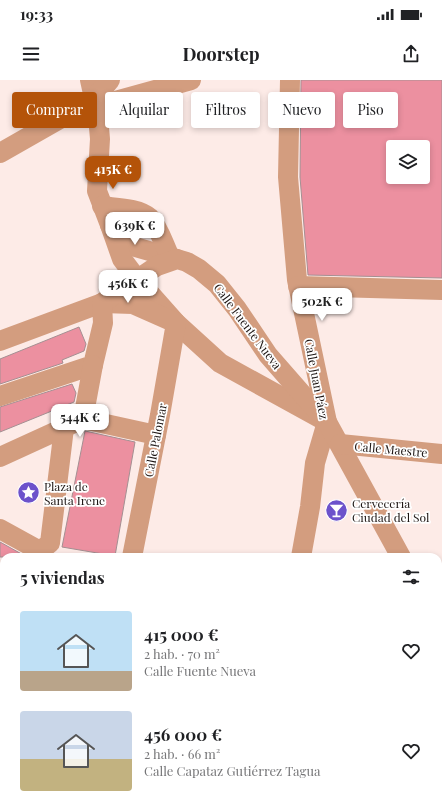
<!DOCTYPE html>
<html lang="es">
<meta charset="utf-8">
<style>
:root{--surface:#fff;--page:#f6f6f6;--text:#202124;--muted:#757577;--accent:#b45309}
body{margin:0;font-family:"Playfair Display",serif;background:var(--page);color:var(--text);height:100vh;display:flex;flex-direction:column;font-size:15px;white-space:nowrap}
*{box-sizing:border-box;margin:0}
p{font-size:13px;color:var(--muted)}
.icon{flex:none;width:22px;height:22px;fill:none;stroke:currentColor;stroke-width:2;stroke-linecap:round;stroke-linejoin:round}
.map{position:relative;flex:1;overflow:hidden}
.details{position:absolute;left:0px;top:473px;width:442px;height:256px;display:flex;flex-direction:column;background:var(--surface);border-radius:12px 12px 0 0;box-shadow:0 2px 6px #0003}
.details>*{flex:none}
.guide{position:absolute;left:12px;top:12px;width:418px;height:36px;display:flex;gap:8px}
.buttons{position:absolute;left:386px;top:60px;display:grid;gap:8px}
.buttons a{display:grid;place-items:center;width:44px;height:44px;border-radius:4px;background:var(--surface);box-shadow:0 2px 6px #0003;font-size:20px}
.price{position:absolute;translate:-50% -34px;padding:0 9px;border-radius:8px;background:#fff;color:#222;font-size:13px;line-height:26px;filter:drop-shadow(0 1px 2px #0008)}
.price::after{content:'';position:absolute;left:50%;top:24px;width:12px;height:9px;margin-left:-6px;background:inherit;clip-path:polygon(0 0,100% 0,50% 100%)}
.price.on{background:var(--accent);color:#fff}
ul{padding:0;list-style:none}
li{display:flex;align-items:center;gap:12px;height:100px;padding:0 20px}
li span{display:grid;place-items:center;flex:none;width:112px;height:80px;border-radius:4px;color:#555}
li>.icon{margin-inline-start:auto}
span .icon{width:48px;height:48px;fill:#fffc;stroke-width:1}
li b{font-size:17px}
h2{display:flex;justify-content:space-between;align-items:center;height:48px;padding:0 20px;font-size:17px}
.chip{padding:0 14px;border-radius:4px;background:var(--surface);box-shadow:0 2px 6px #0003;font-size:14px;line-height:36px}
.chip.on{background:var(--accent);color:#fff}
.status{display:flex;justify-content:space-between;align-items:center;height:28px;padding:0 20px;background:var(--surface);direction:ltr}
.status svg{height:11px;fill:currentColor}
header{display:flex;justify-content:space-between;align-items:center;height:52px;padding:0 20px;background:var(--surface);font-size:18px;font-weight:700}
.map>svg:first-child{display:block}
.green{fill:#e2be95}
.building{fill:#ec90a0;stroke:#a48f92;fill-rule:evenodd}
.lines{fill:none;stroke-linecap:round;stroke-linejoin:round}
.minor{stroke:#d39d7f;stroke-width:20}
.labels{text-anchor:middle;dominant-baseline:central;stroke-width:3.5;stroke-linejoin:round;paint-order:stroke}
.street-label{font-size:12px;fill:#1c1513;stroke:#fff}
.poi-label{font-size:12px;fill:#1c1513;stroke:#fff;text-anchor:start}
</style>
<div class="status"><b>19:33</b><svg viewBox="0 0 49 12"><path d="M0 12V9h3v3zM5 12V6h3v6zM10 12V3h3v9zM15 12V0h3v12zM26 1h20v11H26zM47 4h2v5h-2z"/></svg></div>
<header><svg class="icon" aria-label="menu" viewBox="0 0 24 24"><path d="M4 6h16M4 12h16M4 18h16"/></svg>Doorstep<svg class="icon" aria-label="share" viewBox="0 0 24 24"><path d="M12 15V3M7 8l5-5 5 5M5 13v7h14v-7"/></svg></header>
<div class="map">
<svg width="442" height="729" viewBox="0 0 442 729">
<rect width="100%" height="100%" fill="#fdebe7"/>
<path class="green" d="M0,580L4,586V676L0,684Z"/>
<g class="building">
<path d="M301,0H442V198L308,195L300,97ZM393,67H423V97H393Z"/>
<path d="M79,247L86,264L84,271L62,280L63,283L0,304V279Z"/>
<path d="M72,304L76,313L74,322L0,352V327Z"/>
<path d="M85,351L135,362L115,476L62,467Z"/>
<path d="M0,462L27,477H0Z"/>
</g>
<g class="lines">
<g class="minor">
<path d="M90,0L98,36L100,59L97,111L110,145L125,164L177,179"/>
<path d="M290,0L288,97L297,200L327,342L315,383L310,427L301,477"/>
<path d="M93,20L112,22L191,0"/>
<path d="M0,73L93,20L110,0"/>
<path d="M102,126C116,128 139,128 150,138C159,147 164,165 170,177"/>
<path d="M110,145L122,179L137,199L176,243L220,283L327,342L401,477"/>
<path d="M298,206L442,210"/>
<path d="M102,223L133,224L176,243L160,335L132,477"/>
<path d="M0,261L102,223L157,186L177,179L187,182L199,189L217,204L237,229L268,275L317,331"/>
<path d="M0,316L93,285L103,243L102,223"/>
<path d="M83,339L156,355"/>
<path d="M340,364L442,374"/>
<path d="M0,377L83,339L93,285"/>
<path d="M0,449L40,471L50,463L64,348"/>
<path d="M438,539L442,541"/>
<path d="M0,542L4,544"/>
<path d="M88,729V725"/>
<path d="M259,729L260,725"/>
<path d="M401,729L402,725"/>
</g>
</g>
<defs>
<symbol id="sight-disc" viewBox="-11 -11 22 22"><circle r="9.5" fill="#6c52cb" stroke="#fff"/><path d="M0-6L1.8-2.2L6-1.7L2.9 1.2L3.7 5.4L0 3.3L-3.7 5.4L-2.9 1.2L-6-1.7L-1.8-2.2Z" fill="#fff"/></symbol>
<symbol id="bar-disc" viewBox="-11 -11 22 22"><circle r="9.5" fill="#6c52cb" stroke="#fff"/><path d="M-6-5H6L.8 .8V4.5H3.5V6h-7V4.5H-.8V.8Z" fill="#fff"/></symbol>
</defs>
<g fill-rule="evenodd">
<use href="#sight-disc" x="16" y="400" width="25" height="25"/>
<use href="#bar-disc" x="324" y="418" width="25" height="25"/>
</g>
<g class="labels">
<g class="street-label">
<text transform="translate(248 246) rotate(53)">Calle Fuente Nueva</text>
<text transform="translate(317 299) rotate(79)">Calle Juan Páez</text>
<text transform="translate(155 360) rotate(-79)">Calle Palomar</text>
<text transform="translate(391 369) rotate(5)">Calle Maestre</text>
</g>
<g class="poi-label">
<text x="44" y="406">Plaza de<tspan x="44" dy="14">Santa Irene</tspan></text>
<text x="352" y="423">Cervecería<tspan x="352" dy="14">Ciudad del Sol</tspan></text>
</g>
</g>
</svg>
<div class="buttons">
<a><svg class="icon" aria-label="layers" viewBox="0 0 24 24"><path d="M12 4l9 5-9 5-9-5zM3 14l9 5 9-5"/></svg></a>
</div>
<b class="price on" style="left:113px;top:110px">415K €</b>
<b class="price" style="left:135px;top:166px">639K €</b>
<b class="price" style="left:128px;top:224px">456K €</b>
<b class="price" style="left:322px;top:242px">502K €</b>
<b class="price" style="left:80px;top:358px">544K €</b>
<div class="guide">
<a class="chip on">Comprar</a>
<a class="chip">Alquilar</a>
<a class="chip">Filtros</a>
<a class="chip">Nuevo</a>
<a class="chip">Piso</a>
</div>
<section class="details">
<h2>5 viviendas<svg class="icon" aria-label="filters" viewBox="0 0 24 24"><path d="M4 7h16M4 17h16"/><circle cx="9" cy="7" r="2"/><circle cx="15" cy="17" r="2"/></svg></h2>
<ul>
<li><span style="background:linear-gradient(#bfe0f5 75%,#b9a48a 0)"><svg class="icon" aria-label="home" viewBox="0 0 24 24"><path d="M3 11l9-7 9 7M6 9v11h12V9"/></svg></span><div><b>415 000 €</b><p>2 hab. · 70 m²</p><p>Calle Fuente Nueva</p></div><svg class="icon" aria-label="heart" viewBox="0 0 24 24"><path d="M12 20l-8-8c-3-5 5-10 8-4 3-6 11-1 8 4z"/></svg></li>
<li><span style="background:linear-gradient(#c9d6e8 60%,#c2b280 0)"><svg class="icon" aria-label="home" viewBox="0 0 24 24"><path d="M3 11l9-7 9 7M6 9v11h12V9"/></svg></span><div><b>456 000 €</b><p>2 hab. · 66 m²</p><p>Calle Capataz Gutiérrez Tagua</p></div><svg class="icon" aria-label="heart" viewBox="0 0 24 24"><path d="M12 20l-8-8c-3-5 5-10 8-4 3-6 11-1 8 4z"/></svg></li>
</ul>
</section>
</div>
